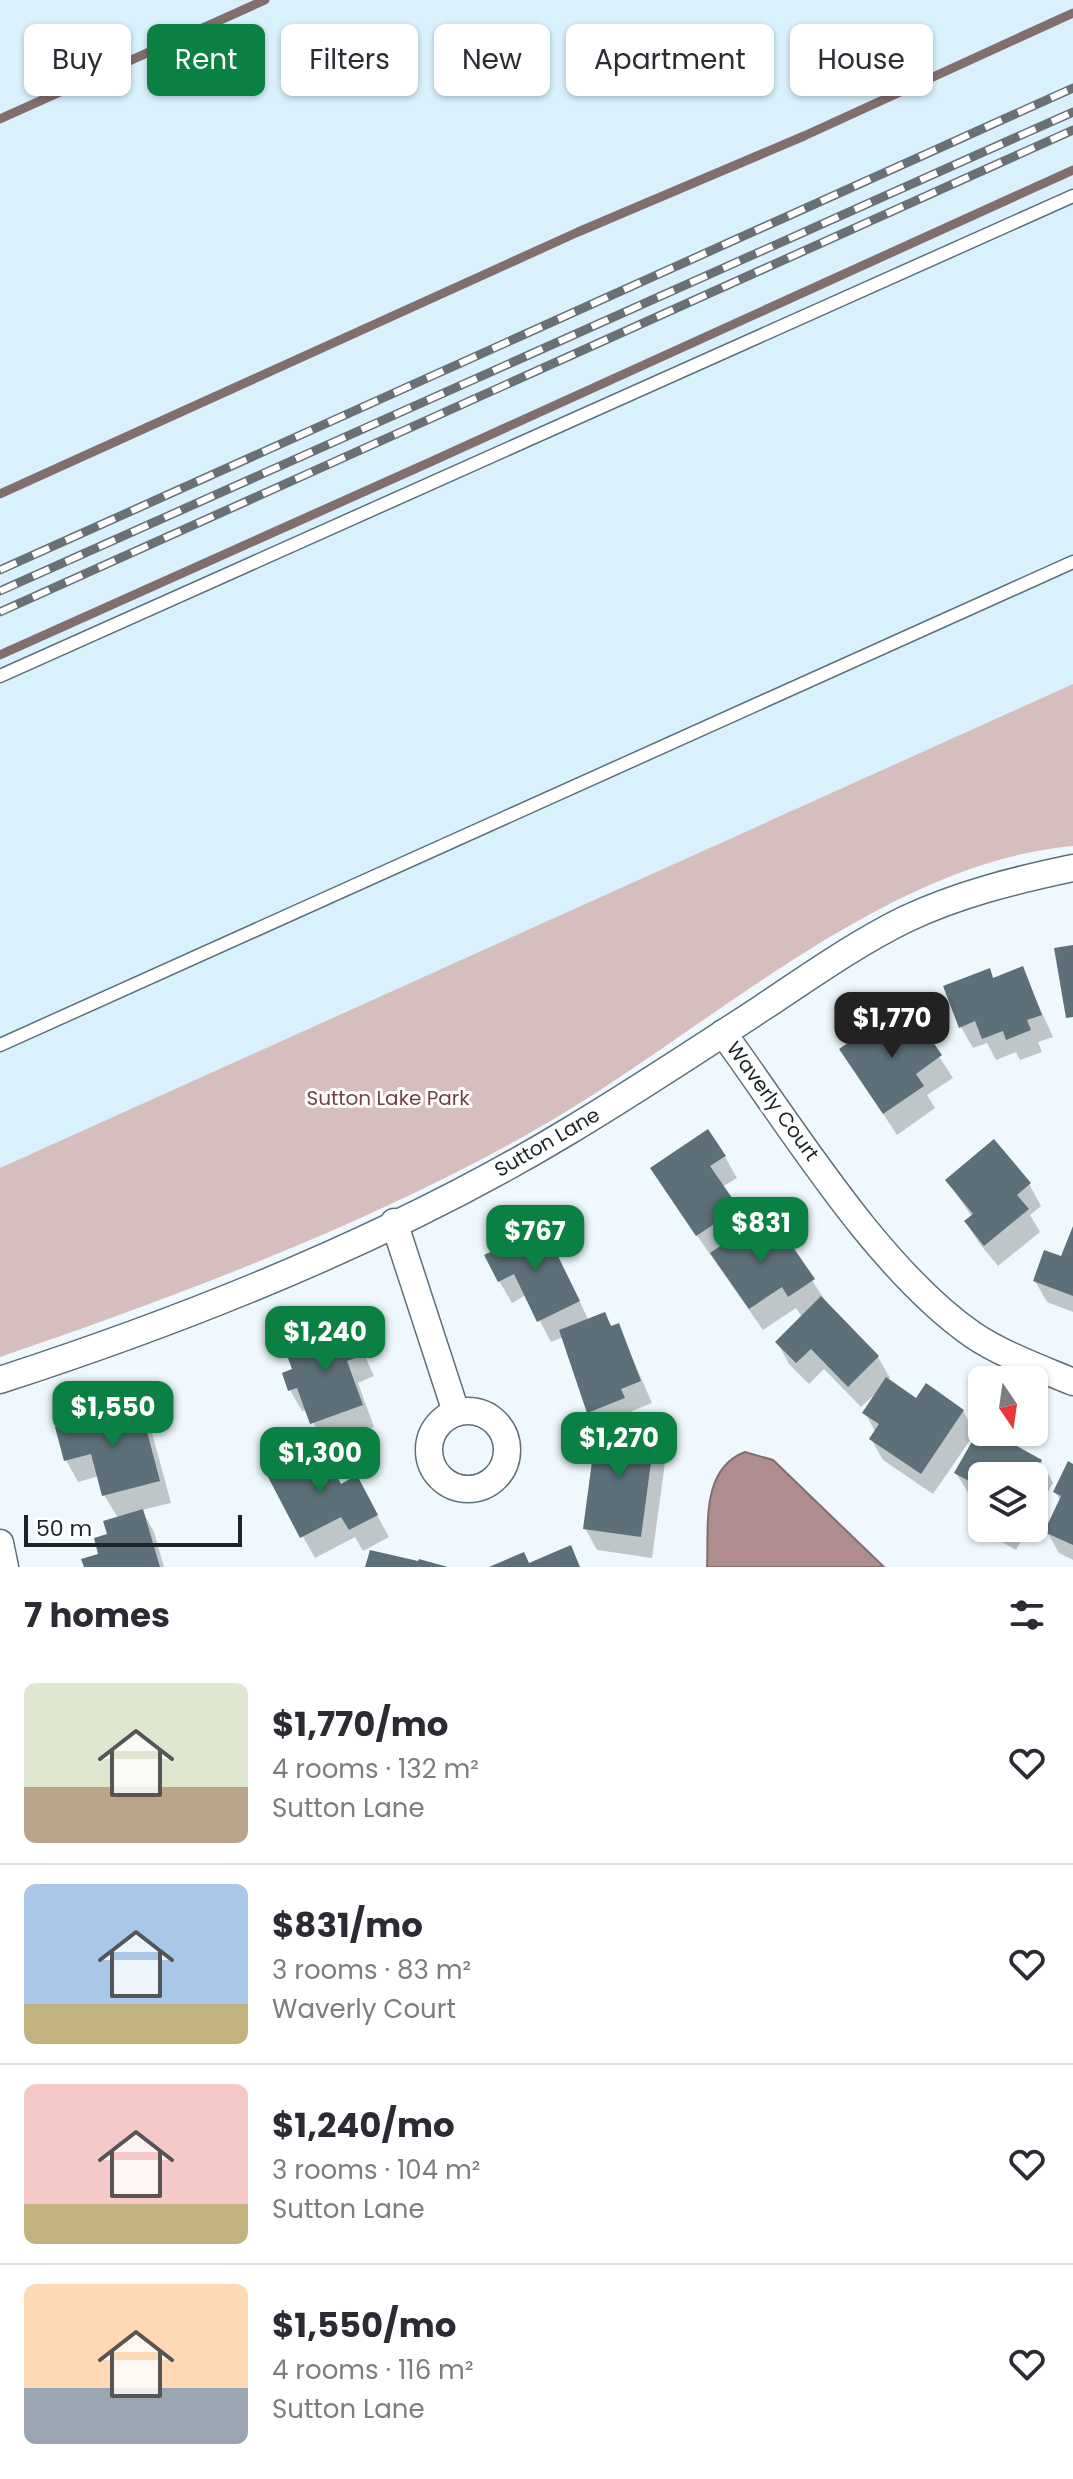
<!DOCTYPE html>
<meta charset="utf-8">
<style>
:root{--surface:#fff;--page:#f7f7f7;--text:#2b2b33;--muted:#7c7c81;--line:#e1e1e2;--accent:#0b8043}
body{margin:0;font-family:Poppins,sans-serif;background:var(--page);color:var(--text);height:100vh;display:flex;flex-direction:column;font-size:30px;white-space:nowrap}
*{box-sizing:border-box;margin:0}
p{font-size:26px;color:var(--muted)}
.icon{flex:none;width:44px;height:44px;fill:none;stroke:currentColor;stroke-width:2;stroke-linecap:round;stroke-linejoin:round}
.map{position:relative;height:1567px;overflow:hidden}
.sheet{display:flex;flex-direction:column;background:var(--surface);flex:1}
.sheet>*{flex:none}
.guide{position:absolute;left:24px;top:24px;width:1026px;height:72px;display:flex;gap:16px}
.needle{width:52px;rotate:167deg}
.tools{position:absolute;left:968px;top:1366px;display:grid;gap:16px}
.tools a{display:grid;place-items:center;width:80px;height:80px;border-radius:12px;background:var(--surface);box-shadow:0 2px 6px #0004;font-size:40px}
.scale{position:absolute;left:24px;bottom:20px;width:218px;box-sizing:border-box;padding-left:8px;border:4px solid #1c2428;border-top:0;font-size:22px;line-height:28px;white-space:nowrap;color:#1c2428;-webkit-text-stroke:6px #fff;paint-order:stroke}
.price{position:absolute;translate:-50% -68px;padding:0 18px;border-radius:16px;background:var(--accent);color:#fff;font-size:26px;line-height:52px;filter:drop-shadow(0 2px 4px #0008)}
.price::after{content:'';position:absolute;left:50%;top:48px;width:24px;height:18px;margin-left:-12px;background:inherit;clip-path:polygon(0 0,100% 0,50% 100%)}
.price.active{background:#222;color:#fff}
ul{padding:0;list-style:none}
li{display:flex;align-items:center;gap:24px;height:200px;padding:0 24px}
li+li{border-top:2px solid var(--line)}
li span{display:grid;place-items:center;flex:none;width:224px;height:160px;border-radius:12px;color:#555}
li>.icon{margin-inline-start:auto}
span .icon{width:96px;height:96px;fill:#fffc;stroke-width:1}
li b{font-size:34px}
h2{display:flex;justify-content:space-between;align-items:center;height:96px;padding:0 24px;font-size:34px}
.tag{padding:0 28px;border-radius:12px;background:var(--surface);box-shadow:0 2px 6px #0004;font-size:28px;line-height:72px}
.tag.active{background:var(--accent);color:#fff}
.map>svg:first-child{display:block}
.built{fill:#d9f1fd}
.green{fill:#d6bdbe}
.water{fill:#af8d8e;stroke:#836e6f;stroke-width:2}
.shadow{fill:#0003}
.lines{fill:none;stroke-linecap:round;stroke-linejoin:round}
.stream{stroke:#836e6f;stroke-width:9}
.building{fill:#5d707a}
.lane-casing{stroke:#5d707a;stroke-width:15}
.street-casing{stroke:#5d707a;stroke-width:29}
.lane{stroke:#fff;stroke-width:12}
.street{stroke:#fff;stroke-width:26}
.rail-casing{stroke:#697176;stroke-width:9}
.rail{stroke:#fff;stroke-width:6;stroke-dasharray:18;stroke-linecap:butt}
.labels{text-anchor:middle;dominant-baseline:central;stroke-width:6;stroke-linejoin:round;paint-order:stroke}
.park-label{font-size:20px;fill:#723f43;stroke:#fff}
.street-label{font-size:20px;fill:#1c2428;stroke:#fff}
</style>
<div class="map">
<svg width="1073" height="1567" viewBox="0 0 1073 1567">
<rect width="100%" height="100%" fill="#eff8fd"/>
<path class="built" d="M0,0H1073V684L0,1168Z"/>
<path class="green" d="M1073,684V846C878,863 696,1041 528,1134C364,1226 178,1296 0,1357V1168Z"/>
<path class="water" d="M745,1452L773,1460L884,1567H707C709,1527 700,1469 745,1452Z"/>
<g class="shadow">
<path d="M1022,969L1053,1037L1038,1042L1042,1052L1020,1060L1016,1052L996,1060L987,1043L973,1048L961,1027L989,970L994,980Z"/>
<path d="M910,1012L953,1078L927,1095L935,1108L897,1135L841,1050L868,1040Z"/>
<path d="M725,1157L737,1178L722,1187L749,1229L777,1250L788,1243L826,1302L878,1357L890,1378L887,1381L916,1401L963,1411L975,1433L933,1494L883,1460L871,1439L875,1431L865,1413L876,1393L861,1407L824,1369L809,1384L789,1364L777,1342L802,1317L796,1308L763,1330L665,1190Z"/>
<path d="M947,1180L1029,1184L1041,1206L1030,1215L1040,1232L998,1266L979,1243L966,1222L972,1217Z"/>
<path d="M1073,1231V1312L1047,1302L1035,1281L1063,1259Z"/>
<path d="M555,1250L589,1321L604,1315L612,1328L618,1325L652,1403L632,1411L635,1420L615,1428L654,1434L666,1455L652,1558L597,1550L585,1528L598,1430L588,1412L563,1337L551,1342L526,1295L512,1303L499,1281Z"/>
<path d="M352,1328L374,1376L358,1383L374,1427L325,1445L307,1410L302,1411L290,1390L295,1370Z"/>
<path d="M139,1407L151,1429L171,1503L142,1510L154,1532L164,1567H86L101,1556L118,1518L104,1495L99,1476L78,1482L66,1460Z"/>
<path d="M982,1432L1041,1461L1053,1483L1034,1517V1476H982V1502L969,1494L956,1473Z"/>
<path d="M1073,1466V1560L1059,1553L1047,1532L1061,1501L1055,1492Z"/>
<path d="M270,1478L341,1486L368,1499L389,1537L363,1551L355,1537L315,1558Z"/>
<path d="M986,1528H1028L1016,1550L991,1536Z"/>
</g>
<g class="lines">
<g class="stream">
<path d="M0,119L265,0"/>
<path d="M0,494L578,232L804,136L1073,13"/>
<path d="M0,655C359,496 715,332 1073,170"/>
</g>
</g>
<g class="building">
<path d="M1073,945V1017L1066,1018L1054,948Z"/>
<path d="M1023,966L1042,1015L1027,1020L1031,1030L1006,1040L1003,1031L982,1039L975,1021L959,1028L943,986L990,968L993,978Z"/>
<path d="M910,1009L942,1055L916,1074L924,1086L883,1114L839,1049L864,1032L868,1038Z"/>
<path d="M708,1129L726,1156L710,1166L739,1208L696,1236L650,1168Z"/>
<path d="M994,1139L1031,1183L1017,1195L1029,1209L984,1246L964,1221L973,1214L945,1180Z"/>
<path d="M759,1220L777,1247L788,1240L815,1279L788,1297L782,1287L749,1309L710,1253Z"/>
<path d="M543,1226L580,1301L537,1322L514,1274L498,1282L484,1255Z"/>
<path d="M1073,1226V1296L1033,1281L1044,1250L1061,1256Z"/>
<path d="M821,1296L879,1356L848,1387L811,1349L796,1363L775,1342Z"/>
<path d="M605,1312L611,1326L619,1323L641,1381L621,1389L625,1398L587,1413L559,1330Z"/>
<path d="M353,1326L363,1355L347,1361L363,1405L310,1424L297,1388L288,1391L282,1373L292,1369L285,1350Z"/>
<path d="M886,1377L916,1398L926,1383L964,1410L921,1474L869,1439L879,1424L862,1413Z"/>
<path d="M140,1405L160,1481L102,1496L91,1454L64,1461L55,1427Z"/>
<path d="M597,1424L655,1432L641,1537L583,1529Z"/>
<path d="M982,1424V1432H992L1042,1460L1033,1476H982V1488L954,1473Z"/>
<path d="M322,1448L341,1484L357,1475L378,1515L349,1530L341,1517L300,1538L268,1477Z"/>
<path d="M1068,1461L1073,1464V1545L1044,1532L1061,1496L1053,1492Z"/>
<path d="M143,1509L160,1567H84L81,1559L98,1554L94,1538L107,1534L103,1521Z"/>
<path d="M571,1545L580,1567H489L524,1552L529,1563Z"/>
<path d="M370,1550L418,1561L419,1559L448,1567H365Z"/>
</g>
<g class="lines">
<defs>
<g id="lane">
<path d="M0,676L1073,196"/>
<path d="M0,1045L1073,562"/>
</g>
<g id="street">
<path d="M723,1033C793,1129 877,1268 973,1335C1003,1355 1040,1368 1073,1382"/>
<path d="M394,1222L456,1412"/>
<path d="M0,1380C191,1318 397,1235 569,1131C634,1092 698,1050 762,1008C809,977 855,944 906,919C959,894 1016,880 1073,868"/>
<circle cx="468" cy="1450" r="39"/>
<path d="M0,1543L5,1567"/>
</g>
</defs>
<use href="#lane" class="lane-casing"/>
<use href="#street" class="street-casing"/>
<use href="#lane" class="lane"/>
<use href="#street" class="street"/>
<defs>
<g id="rail">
<path d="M0,570L1073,88"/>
<path d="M0,591L1073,112"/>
<path d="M0,612L1073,130"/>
</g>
</defs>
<use href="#rail" class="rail-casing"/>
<use href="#rail" class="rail"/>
</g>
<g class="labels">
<g class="park-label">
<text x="388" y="1098">Sutton Lake Park</text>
</g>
<g class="street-label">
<text transform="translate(773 1101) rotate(54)">Waverly Court</text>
<text transform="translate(547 1142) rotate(-30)">Sutton Lane</text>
</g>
</g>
</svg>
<div class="tools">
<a><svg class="needle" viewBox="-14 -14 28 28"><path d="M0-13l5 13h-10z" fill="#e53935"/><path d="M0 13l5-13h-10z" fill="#7c7c81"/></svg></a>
<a><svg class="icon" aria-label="layers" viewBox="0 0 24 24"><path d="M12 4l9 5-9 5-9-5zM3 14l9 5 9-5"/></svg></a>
</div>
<div class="scale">50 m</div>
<b class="price active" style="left:892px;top:1060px">$1,770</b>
<b class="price" style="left:761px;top:1265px">$831</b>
<b class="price" style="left:535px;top:1273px">$767</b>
<b class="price" style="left:325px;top:1374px">$1,240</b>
<b class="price" style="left:113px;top:1449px">$1,550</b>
<b class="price" style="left:619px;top:1480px">$1,270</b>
<b class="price" style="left:320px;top:1495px">$1,300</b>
<div class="guide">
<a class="tag">Buy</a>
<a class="tag active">Rent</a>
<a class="tag">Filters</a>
<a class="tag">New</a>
<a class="tag">Apartment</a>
<a class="tag">House</a>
</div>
</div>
<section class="sheet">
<h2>7 homes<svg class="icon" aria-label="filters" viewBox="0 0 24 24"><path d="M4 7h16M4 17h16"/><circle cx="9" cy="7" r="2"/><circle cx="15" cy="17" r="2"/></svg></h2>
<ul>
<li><span style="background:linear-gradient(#dfe7d0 65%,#b9a48a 0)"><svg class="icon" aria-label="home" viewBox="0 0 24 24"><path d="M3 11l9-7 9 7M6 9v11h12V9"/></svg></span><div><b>$1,770/mo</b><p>4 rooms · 132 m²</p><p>Sutton Lane</p></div><svg class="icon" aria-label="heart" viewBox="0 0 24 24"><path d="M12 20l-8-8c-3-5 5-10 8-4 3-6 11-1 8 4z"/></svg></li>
<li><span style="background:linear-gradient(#a9c7e8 75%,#c2b280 0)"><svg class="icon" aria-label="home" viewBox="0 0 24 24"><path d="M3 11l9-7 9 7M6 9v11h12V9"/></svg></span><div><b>$831/mo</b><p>3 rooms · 83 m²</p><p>Waverly Court</p></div><svg class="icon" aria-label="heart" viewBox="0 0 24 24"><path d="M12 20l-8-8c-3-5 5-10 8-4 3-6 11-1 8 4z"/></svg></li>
<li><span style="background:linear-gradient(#f6c9c9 75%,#c2b280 0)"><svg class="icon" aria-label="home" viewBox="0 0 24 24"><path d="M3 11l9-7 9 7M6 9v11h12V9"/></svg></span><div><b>$1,240/mo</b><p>3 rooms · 104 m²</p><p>Sutton Lane</p></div><svg class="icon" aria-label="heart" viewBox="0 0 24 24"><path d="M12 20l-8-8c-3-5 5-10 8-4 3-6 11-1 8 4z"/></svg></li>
<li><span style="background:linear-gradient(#ffd9b3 65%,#9aa5b1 0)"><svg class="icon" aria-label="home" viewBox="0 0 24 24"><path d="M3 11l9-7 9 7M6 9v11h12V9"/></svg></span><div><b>$1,550/mo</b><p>4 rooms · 116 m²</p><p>Sutton Lane</p></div><svg class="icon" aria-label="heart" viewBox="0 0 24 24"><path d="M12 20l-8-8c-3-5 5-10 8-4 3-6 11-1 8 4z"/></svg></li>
</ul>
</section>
